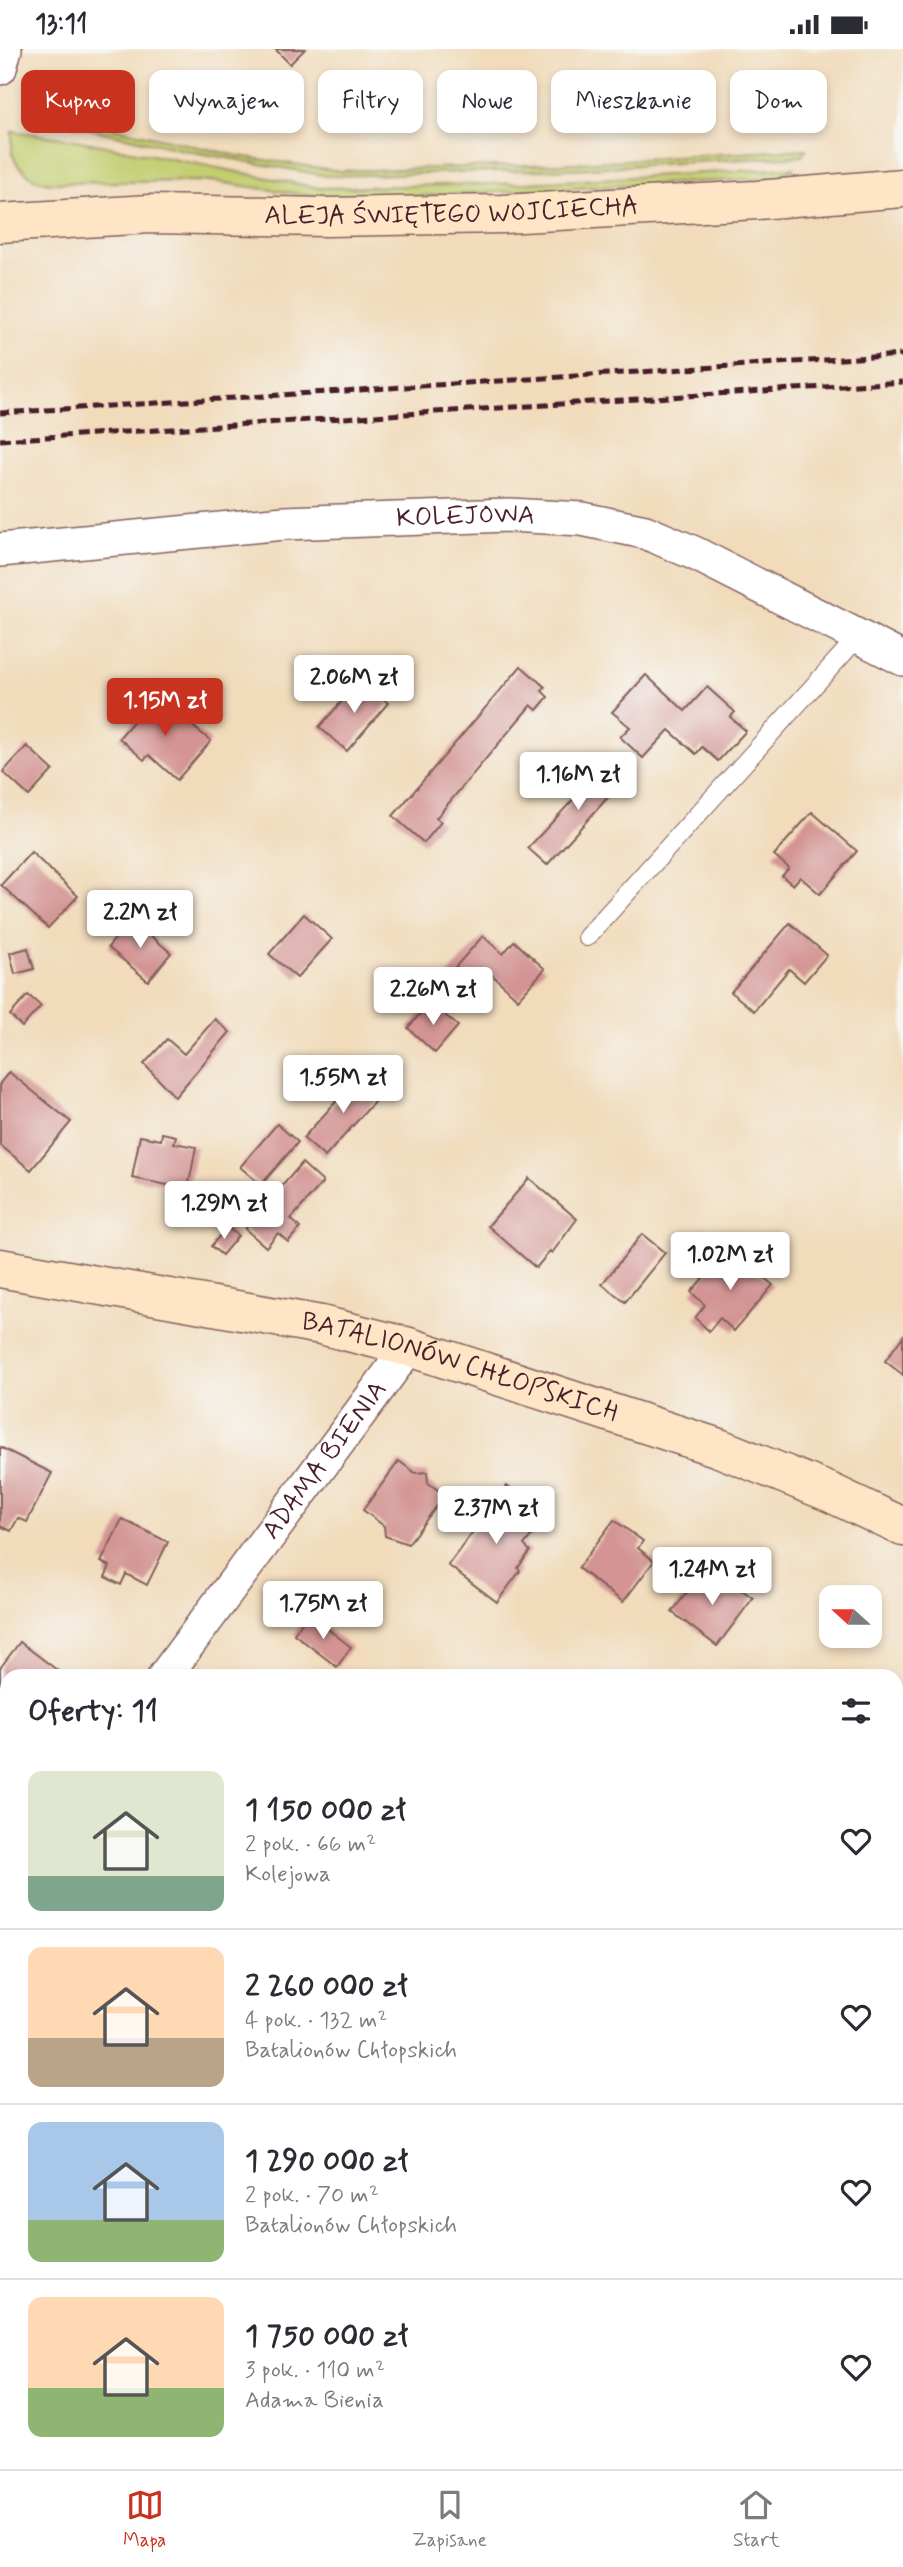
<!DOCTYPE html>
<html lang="pl">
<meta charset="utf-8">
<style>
:root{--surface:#fff;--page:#f2f2f3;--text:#2b2b33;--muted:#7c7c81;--line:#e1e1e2;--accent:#c8321e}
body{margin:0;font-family:Mynerve,sans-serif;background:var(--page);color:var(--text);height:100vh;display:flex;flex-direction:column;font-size:26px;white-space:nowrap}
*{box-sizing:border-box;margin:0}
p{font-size:23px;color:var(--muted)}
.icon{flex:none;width:38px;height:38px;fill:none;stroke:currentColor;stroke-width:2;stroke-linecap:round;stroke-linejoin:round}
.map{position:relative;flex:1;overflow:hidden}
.panel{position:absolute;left:0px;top:1620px;width:903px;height:800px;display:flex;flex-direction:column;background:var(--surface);border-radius:21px 21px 0 0;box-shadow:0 4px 10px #0003}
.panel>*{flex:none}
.top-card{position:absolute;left:21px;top:21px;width:861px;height:63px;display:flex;gap:14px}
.needle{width:46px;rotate:291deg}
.buttons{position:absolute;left:819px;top:1536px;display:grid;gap:14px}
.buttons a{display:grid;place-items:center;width:63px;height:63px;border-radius:14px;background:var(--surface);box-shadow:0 4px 10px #0003;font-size:35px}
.price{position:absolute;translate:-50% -60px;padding:0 16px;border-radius:7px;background:#fff;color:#222;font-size:23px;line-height:46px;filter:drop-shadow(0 2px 4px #0008)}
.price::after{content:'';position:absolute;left:50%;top:42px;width:21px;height:16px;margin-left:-10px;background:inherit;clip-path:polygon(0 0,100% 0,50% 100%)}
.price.on{background:var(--accent);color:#fff}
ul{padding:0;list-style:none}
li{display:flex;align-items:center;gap:21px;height:175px;padding:0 28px}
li+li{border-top:2px solid var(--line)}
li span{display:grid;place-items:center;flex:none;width:196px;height:140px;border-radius:14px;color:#555}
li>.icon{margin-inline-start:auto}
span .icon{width:84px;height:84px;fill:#fffc;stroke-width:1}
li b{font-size:30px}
h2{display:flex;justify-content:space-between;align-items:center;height:84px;padding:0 28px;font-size:30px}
.chip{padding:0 24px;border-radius:14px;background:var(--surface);box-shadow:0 4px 10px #0003;font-size:24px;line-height:63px}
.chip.on{background:var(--accent);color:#fff}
.status{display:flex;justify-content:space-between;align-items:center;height:49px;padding:0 35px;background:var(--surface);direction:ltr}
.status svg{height:19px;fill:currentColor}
.tabs{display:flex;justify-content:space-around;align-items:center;height:98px;border-top:2px solid var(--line);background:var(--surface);font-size:19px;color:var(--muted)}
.tabs a{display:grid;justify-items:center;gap:4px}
.tabs .on{color:var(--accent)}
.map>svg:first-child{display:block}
.green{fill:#c2ce6f;stroke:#86764d;stroke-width:2}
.forest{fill:#99b162;stroke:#726846;stroke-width:2}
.building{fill:#d39493}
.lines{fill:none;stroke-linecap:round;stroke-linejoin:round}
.lane-casing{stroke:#84615d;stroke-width:20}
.street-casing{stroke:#84615d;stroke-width:36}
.secondary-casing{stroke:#84615d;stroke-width:41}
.lane{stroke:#fff;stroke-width:18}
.street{stroke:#fff;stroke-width:33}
.secondary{stroke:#fde5c5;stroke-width:38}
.rail{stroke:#4a1f2b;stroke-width:5;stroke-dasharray:10 5;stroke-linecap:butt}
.labels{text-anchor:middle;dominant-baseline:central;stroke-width:5;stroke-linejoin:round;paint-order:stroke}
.street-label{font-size:26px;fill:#4a1f2b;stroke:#f6f6f2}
</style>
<div class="status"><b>13:11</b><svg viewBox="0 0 49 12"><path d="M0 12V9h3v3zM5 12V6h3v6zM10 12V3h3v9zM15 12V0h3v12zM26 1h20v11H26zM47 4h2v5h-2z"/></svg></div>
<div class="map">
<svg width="903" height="2420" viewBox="0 0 903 2420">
<rect width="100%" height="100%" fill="#f6f6f2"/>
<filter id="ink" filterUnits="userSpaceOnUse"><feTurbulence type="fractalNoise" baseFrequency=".0143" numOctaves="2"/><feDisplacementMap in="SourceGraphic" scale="14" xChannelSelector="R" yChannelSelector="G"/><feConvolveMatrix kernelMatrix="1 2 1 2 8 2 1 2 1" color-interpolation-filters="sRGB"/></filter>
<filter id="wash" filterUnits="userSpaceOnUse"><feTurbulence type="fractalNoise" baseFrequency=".00686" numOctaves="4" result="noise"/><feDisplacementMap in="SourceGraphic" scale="28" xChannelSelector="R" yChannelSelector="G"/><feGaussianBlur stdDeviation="1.57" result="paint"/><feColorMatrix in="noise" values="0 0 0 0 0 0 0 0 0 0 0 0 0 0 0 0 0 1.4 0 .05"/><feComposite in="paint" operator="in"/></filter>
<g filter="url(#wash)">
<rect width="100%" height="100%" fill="#f1dbbb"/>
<g class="green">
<path d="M28,59L238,107L340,122L560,115L806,100L802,107L571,120L328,127L193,103L26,66Z"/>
<path d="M12,82L70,90L319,139L527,134L794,119L777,129L377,149L318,148L211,132L49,134L34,130L18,116L12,105Z"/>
</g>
<path class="forest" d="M154,2413H413L408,2420H149Z"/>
<g id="blocks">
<g class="building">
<path d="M275,0H305L290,15Z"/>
<path d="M521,617L545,638L542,642L548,648L537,661L531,656L436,769L441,773L424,794L393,767Z"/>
<path d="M646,626L685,662L707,638L735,663L730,668L746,682L718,712L702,698L696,705L669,681L643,709L620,688L630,678L612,663Z"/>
<path d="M361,631L388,654L347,702L319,678Z"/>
<path d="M155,647L211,692L177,731L149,706L144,711L119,689Z"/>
<path d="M27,697L53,721L29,747L3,723Z"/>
<path d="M611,710L628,726L547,816L528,799Z"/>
<path d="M812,763L857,802L820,845L800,828L793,836L782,827L789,819L774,806Z"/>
<path d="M31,803L78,847L48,879L1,836Z"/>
<path d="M304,865L332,890L297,929L269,905Z"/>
<path d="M131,870L171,904L148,932L108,898Z"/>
<path d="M790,874L827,906L804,933L789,920L754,962L731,943Z"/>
<path d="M483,887L503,905L514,892L545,920L518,950L489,923L452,965L430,946Z"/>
<path d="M28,899L34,920L15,925L10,904Z"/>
<path d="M28,946L41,957L22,978L10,966Z"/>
<path d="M430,953L458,977L435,1004L408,979Z"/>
<path d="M215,970L230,983L175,1048L144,1015L167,990L184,1005Z"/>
<path d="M9,1023L71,1073L31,1121L0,1096V1034Z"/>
<path d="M362,1024L383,1043L325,1108L303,1089Z"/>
<path d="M277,1075L298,1093L261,1136L240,1118Z"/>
<path d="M162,1084L176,1087L174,1094L196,1098L188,1140L132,1129L140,1087L161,1091Z"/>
<path d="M302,1114L323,1133L291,1170L300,1179L288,1193L278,1184L266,1198L245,1180Z"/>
<path d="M529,1129L577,1170L552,1204L550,1202L536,1219L488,1177Z"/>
<path d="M227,1178L238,1187L222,1206L211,1197Z"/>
<path d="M642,1185L665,1204L625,1253L602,1235Z"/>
<path d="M729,1199L773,1236L734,1282L720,1269L709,1282L695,1269L705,1256L691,1243Z"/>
<path d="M903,1287V1326L885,1312Z"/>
<path d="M0,1398L52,1424L27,1473L18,1469L11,1482L0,1477Z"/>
<path d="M399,1412L415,1424L427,1423L428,1434L445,1446L408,1495L385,1487L384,1477L363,1461Z"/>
<path d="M507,1437L535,1463L525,1476L534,1483L524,1496L530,1502L518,1519L520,1522L497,1553L448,1516Z"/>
<path d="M122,1470L168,1493L147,1536L126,1525L121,1536L105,1528L110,1517L101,1513Z"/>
<path d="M614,1471L643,1492L638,1499L654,1512L623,1553L578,1519Z"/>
<path d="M702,1523L720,1537L726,1530L753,1549L717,1597L672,1563Z"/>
<path d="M308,1565L351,1598L337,1618L294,1585Z"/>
<path d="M20,1593L61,1624L59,1628H7V1695L0,1690V1619Z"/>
<path d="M0,1811L7,1816V1839L0,1848Z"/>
<path d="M903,1900V1944L898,1949L896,1907Z"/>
<path d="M0,1950L7,1956V2029L0,2037Z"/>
</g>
</g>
</g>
<g filter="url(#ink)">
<use href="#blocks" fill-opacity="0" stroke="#84615d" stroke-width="2"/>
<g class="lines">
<defs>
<g id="lane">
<path d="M587,888L858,588"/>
<path d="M896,1744L903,1734"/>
<path d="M97,2420L102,2413"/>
<path d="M471,2420L476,2413"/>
</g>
<g id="street">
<path d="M0,19L5,0"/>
<path id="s1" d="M0,501L284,474L509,466L582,470L645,483L694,504L903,610"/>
<path id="s2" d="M164,1628L409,1298"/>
</g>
<g id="secondary">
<path id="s3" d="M0,174L150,165L327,168L503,165L757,151L903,139"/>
<path id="s4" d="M0,1219L321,1276L409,1298L719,1399L829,1443L903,1478"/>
</g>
</defs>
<use href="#lane" class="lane-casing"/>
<use href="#street" class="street-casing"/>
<use href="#secondary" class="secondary-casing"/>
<use href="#lane" class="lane"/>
<use href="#street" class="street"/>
<use href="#secondary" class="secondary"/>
<g class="rail">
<path d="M0,364L903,306"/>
<path d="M0,391L903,333"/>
</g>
</g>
</g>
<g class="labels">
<g class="street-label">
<text stroke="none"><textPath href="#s3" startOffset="452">ALEJA ŚWIĘTEGO WOJCIECHA</textPath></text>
<text stroke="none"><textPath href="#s1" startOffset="467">KOLEJOWA</textPath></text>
<text stroke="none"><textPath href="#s4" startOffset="471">BATALIONÓW CHŁOPSKICH</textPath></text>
<text stroke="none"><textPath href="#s2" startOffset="270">ADAMA BIENIA</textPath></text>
</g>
</g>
</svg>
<div class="buttons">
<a><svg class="needle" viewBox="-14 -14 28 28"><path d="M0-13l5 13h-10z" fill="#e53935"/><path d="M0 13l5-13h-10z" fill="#7c7c81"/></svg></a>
</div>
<b class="price" style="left:354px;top:666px">2.06M zł</b>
<b class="price on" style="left:165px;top:689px">1.15M zł</b>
<b class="price" style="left:578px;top:763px">1.16M zł</b>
<b class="price" style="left:140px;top:901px">2.2M zł</b>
<b class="price" style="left:433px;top:978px">2.26M zł</b>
<b class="price" style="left:343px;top:1066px">1.55M zł</b>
<b class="price" style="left:224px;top:1192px">1.29M zł</b>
<b class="price" style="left:730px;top:1243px">1.02M zł</b>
<b class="price" style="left:496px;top:1497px">2.37M zł</b>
<b class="price" style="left:712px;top:1558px">1.24M zł</b>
<b class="price" style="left:323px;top:1592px">1.75M zł</b>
<div class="top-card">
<a class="chip on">Kupno</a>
<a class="chip">Wynajem</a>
<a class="chip">Filtry</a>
<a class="chip">Nowe</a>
<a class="chip">Mieszkanie</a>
<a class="chip">Dom</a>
</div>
<section class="panel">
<h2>Oferty: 11<svg class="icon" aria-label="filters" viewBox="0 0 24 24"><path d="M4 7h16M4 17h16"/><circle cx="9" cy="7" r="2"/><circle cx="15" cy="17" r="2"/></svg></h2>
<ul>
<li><span style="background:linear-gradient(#dfe7d0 75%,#7fa58c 0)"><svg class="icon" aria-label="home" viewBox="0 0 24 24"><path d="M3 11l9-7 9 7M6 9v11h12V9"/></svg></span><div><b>1 150 000 zł</b><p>2 pok. · 66 m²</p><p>Kolejowa</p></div><svg class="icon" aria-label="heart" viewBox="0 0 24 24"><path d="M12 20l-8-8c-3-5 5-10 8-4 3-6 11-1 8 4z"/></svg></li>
<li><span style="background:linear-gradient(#ffd9b3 65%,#b9a48a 0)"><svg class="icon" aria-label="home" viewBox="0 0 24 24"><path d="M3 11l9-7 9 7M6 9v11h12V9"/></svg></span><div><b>2 260 000 zł</b><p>4 pok. · 132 m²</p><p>Batalionów Chłopskich</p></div><svg class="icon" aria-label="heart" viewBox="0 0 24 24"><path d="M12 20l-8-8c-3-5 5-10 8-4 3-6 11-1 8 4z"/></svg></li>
<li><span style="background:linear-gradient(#a9c7e8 70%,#8fb573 0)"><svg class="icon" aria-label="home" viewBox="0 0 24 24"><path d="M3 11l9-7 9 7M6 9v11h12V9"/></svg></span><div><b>1 290 000 zł</b><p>2 pok. · 70 m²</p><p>Batalionów Chłopskich</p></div><svg class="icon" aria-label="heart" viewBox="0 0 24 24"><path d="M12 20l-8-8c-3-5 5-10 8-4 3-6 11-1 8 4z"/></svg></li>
<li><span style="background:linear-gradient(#ffd9b3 65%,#8fb573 0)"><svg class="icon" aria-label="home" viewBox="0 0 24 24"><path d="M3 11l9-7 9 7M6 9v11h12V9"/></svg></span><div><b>1 750 000 zł</b><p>3 pok. · 110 m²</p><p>Adama Bienia</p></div><svg class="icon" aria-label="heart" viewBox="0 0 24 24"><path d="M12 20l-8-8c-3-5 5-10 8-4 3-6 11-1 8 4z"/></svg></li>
</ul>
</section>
</div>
<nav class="tabs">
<a class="on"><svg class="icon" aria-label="map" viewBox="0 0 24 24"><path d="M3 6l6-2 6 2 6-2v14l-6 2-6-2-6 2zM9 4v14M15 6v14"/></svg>Mapa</a>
<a><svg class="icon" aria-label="saved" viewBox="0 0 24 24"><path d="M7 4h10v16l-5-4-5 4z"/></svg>Zapisane</a>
<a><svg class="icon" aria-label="home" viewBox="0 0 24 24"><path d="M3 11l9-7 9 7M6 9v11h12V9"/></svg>Start</a>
</nav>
